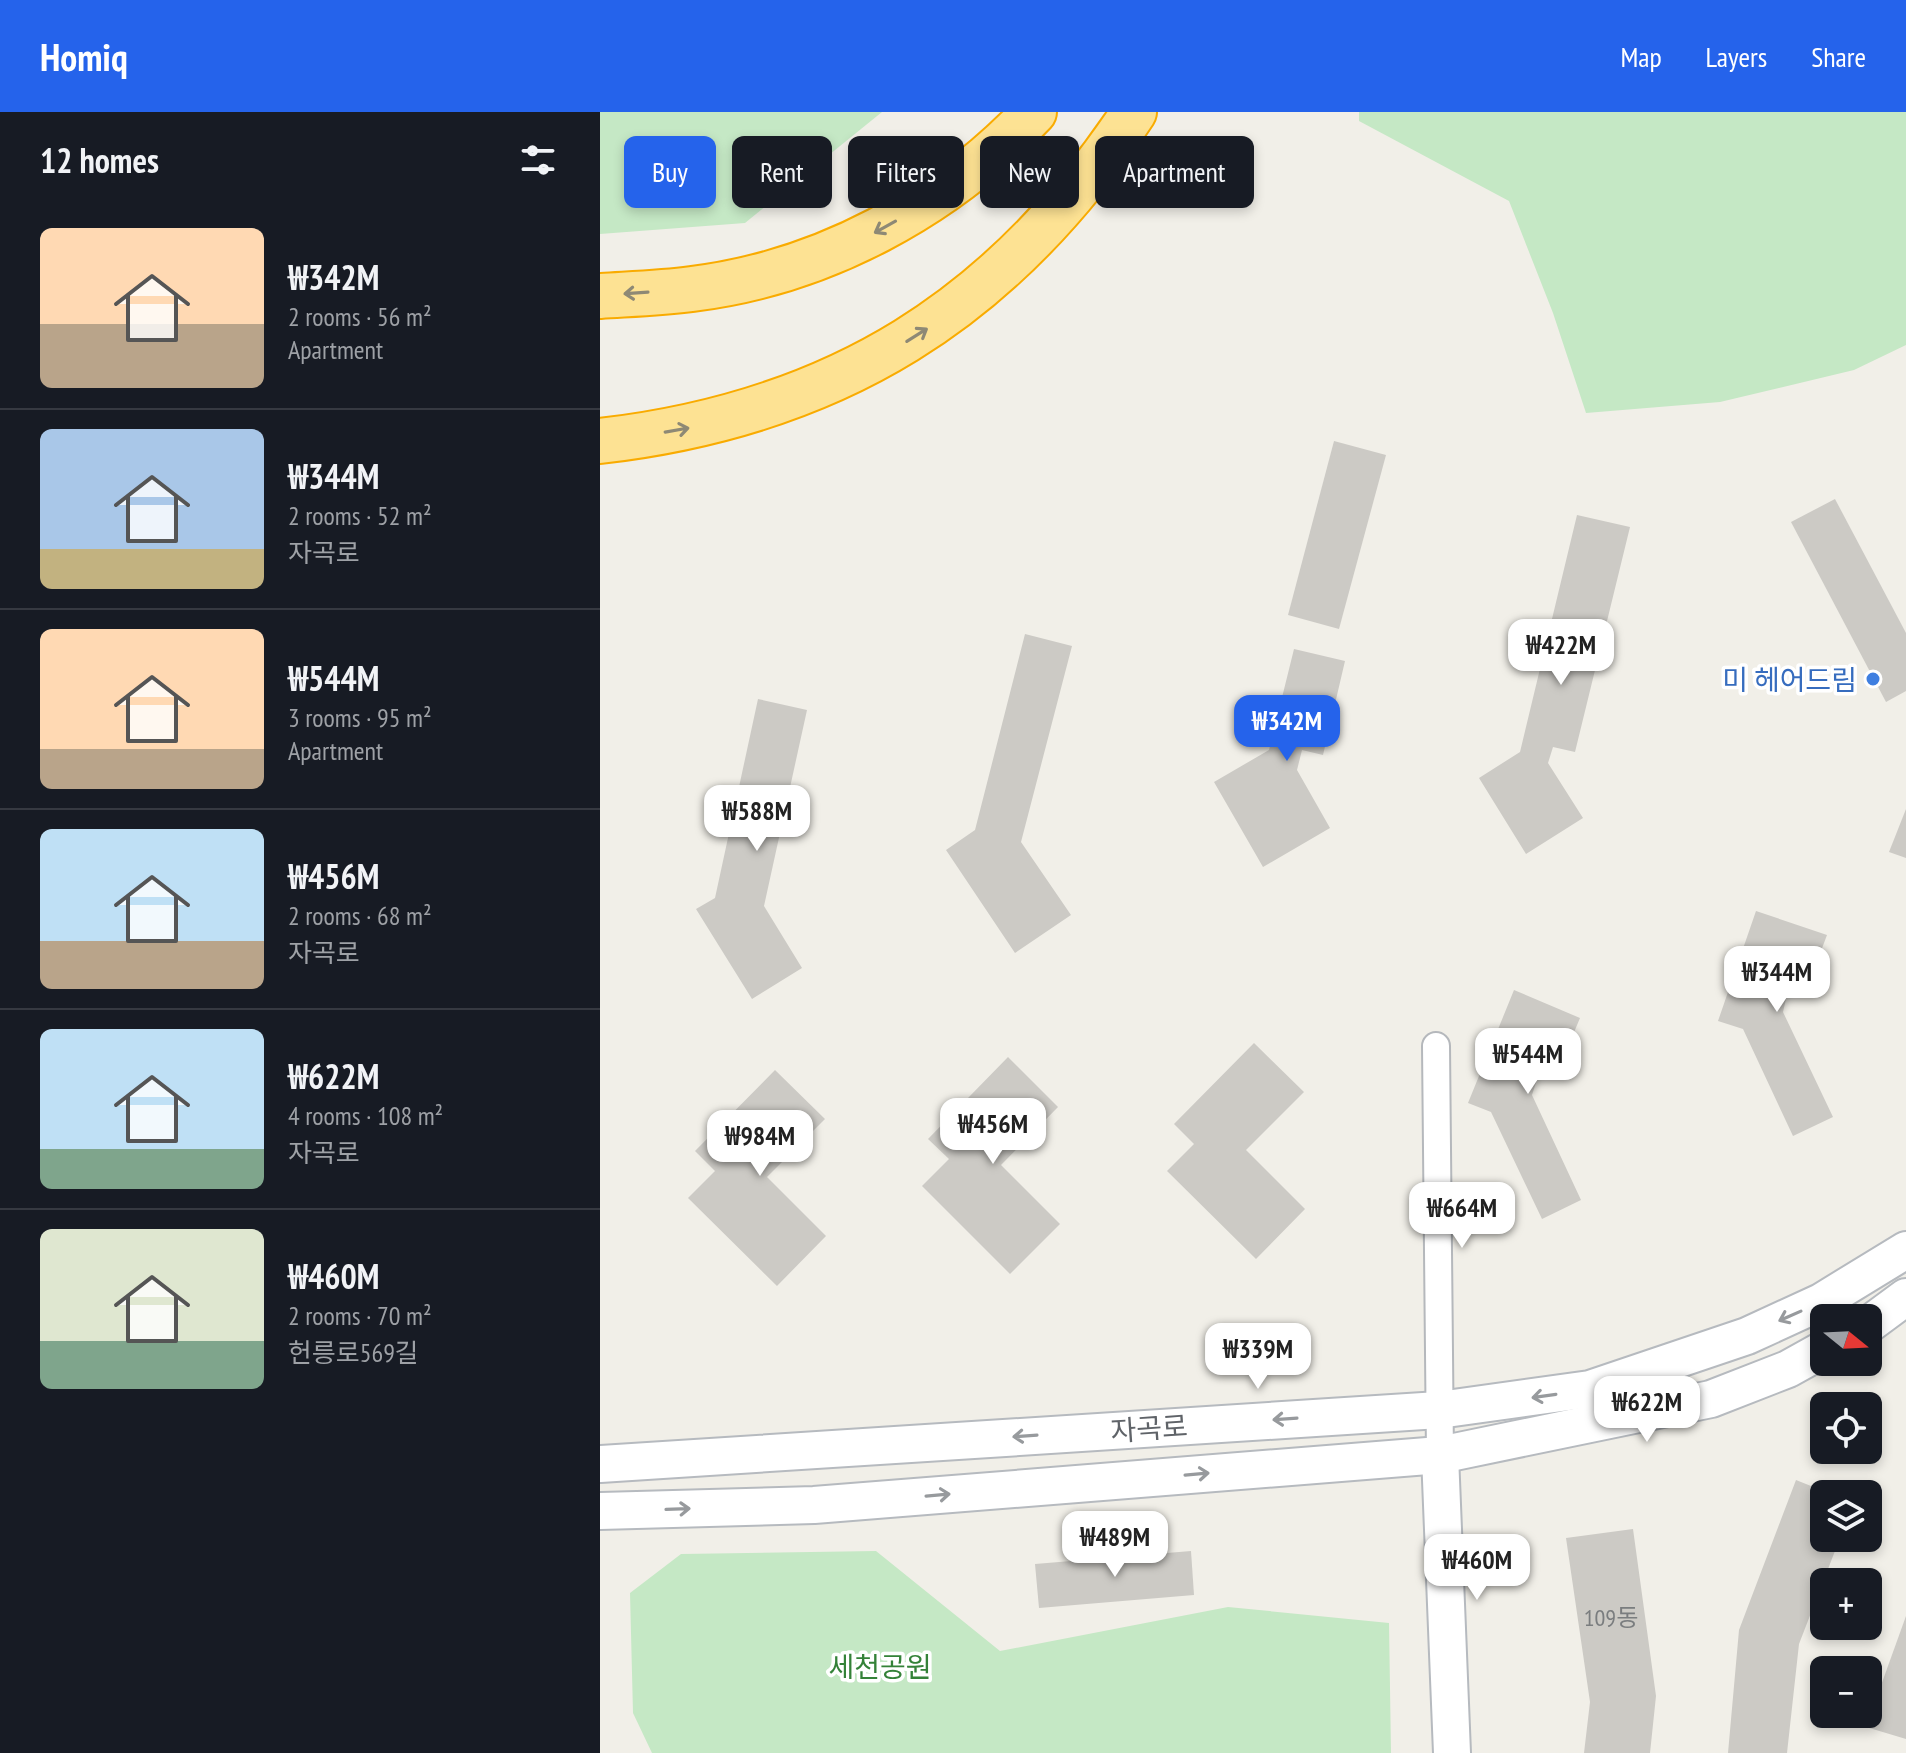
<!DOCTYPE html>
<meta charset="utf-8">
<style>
:root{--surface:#171b24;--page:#242831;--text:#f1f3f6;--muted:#9ea1a6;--line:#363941;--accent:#2563eb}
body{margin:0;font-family:"PT Sans Narrow","Noto Sans KR",sans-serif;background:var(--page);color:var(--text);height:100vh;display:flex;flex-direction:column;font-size:30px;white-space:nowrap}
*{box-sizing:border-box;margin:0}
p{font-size:26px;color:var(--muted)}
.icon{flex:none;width:44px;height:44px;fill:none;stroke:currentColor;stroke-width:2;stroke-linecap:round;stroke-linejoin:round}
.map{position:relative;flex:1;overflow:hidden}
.details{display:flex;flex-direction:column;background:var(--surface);width:600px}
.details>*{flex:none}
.banner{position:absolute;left:24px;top:24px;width:760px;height:72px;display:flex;gap:16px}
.needle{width:52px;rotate:108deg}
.fabs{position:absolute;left:1210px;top:1192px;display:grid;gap:16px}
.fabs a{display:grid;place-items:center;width:72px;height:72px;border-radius:12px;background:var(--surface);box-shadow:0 4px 12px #0003;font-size:40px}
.price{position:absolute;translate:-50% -68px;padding:0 18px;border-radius:16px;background:#fff;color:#222;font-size:26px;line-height:52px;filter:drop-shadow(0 2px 4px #0008)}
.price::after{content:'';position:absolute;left:50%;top:48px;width:24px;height:18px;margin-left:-12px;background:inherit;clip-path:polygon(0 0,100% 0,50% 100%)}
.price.selected{background:var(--accent);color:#fff}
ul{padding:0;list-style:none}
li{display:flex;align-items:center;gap:24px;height:200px;padding:0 40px}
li+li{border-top:2px solid var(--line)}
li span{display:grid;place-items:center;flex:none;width:224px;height:160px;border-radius:12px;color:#555}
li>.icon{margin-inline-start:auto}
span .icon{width:96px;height:96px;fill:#fffc;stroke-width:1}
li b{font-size:34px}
h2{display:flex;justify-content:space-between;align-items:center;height:96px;padding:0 40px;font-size:34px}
.pill{padding:0 28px;border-radius:12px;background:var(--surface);box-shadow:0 4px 12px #0003;font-size:28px;line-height:72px}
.pill.selected{background:var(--accent);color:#fff}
header{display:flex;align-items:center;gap:48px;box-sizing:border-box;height:112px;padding:0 40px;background:var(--accent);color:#fff}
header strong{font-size:38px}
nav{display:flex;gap:44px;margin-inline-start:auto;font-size:28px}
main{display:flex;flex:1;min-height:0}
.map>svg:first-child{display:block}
.green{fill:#c5e8c5}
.building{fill:#cccac5}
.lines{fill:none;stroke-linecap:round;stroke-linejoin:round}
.street-casing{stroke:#b5b8bc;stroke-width:30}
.secondary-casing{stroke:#b6babf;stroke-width:40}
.highway-casing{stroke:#f9ab00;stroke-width:48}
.street{stroke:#fff;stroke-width:26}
.secondary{stroke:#fff;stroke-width:36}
.highway{stroke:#fde293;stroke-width:44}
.oneway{stroke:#8e8975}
.oneway2{stroke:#979a9d}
.shop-dot{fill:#3f7fe0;stroke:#fff;stroke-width:3}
.labels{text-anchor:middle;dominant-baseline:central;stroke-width:7;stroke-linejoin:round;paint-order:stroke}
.number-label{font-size:24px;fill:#7a7d7f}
.shop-label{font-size:28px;fill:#366cbe;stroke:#fff;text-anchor:end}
.street-label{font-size:28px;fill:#5f6368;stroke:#fff}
.park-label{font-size:28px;fill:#348238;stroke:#fff}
</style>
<header>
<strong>Homiq</strong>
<nav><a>Map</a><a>Layers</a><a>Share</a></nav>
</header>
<main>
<section class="details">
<h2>12 homes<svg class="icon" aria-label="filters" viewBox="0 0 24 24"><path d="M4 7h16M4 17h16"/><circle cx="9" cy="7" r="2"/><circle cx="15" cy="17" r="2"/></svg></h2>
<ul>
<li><span style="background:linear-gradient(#ffd9b3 60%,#b9a48a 0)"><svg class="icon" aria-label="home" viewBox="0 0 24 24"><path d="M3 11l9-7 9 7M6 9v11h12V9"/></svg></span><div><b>₩342M</b><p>2 rooms · 56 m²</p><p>Apartment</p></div></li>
<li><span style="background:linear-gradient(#a9c7e8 75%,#c2b280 0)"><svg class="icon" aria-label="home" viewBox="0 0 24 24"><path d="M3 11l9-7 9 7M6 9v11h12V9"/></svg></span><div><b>₩344M</b><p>2 rooms · 52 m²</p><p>자곡로</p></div></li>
<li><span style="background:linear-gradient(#ffd9b3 75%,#b9a48a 0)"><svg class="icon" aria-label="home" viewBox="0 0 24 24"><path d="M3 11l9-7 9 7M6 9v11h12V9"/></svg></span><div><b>₩544M</b><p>3 rooms · 95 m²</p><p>Apartment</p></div></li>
<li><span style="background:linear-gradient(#bfe0f5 70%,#b9a48a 0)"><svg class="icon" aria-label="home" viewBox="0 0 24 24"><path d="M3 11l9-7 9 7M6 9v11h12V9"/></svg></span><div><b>₩456M</b><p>2 rooms · 68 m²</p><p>자곡로</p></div></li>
<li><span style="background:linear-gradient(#bfe0f5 75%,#7fa58c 0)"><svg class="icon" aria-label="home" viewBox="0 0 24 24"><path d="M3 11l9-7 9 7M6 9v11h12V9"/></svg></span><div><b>₩622M</b><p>4 rooms · 108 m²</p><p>자곡로</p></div></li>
<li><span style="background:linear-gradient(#dfe7d0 70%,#7fa58c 0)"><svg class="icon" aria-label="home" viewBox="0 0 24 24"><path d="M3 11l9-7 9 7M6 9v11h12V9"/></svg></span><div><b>₩460M</b><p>2 rooms · 70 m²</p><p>헌릉로569길</p></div></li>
</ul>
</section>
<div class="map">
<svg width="1306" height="1641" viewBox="0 0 1306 1641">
<rect width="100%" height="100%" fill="#f1efe8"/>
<g class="green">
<path d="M0,0H282L145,111L0,122Z"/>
<path d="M759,0H1306V233L1254,258L1120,290L986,301L953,201L909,89L759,9Z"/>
<path d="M276,1439L400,1539L628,1495L789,1511L791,1641H52L33,1601L30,1481L81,1442Z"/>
</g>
<g class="building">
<path d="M734,329L786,343L739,517L688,503Z"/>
<path d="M1235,387L1306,521V579L1286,590L1191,410Z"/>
<path d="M977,403L1030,415L975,640L953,635L948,651L983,706L926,742L879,666L920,640Z"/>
<path d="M425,522L472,534L421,730L471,803L415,841L346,738L375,718Z"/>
<path d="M694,537L745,549L723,643L702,638L697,658L730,716L663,755L614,670L669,638Z"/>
<path d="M158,587L207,598L164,794L202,856L152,887L96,797L115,786Z"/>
<path d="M1306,697V746L1289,740Z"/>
<path d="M1156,799L1227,823L1218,847L1192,861L1183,900L1233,1005L1193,1024L1143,917L1118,909Z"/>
<path d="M914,878L980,906L967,937L943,949L932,983L981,1088L942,1107L891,1000L868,991Z"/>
<path d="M654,931L704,980L646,1038L705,1097L656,1147L567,1059L594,1032L574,1012Z"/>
<path d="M408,945L458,995L401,1053L460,1112L410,1162L322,1074L349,1047L328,1027Z"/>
<path d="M175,958L225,1007L167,1065L226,1124L177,1174L88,1086L115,1059L95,1039Z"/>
<path d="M1196,1368L1231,1382H1224V1426H1240L1199,1532L1187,1641H1128L1139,1518Z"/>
<path d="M1033,1417L1056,1584L1050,1641H984L990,1590L966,1426Z"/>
<path d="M591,1439L594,1483L439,1496L435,1452Z"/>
<path d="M1306,1504V1627L1266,1615Z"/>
</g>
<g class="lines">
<defs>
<path id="street" d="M836,934L840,1343"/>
<g id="secondary">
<path d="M1268,1213L1306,1185"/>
<path d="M840,1343L852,1641"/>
<path d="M0,1352L839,1298L990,1277L1147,1224L1221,1190L1306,1138"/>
<path d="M0,1399L214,1393L840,1343L1111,1287L1188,1257L1224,1237"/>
</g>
<g id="highway">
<path d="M0,184C31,182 62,181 92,177C222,161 345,95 434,0"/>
<path d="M0,329C235,302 403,198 534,0"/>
</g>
</defs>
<use href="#street" class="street-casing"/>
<use href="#secondary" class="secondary-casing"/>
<use href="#highway" class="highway-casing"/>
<use href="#street" class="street"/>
<use href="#secondary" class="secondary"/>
<use href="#highway" class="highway"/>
</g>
<defs><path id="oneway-shaft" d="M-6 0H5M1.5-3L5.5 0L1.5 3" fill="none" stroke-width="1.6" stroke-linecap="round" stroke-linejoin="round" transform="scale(2)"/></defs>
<g class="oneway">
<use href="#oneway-shaft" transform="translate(285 115) rotate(151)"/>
<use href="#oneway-shaft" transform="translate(36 181) rotate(176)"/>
<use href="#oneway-shaft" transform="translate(317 223) rotate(-32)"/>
<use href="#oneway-shaft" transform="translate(77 318) rotate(-10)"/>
</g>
<g class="oneway2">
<use href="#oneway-shaft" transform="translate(1190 1204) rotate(156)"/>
<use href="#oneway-shaft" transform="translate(944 1284) rotate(172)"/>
<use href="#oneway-shaft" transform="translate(685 1307) rotate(176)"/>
<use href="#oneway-shaft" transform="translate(425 1324) rotate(176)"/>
<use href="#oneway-shaft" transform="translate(597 1362) rotate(-5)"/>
<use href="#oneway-shaft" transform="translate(338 1383) rotate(-5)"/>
<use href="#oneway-shaft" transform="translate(78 1397) rotate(-2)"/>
</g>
<circle class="shop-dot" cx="1273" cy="567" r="8"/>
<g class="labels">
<g class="number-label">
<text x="1011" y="1505">109동</text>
</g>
<g class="shop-label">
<text x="1257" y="567">미 헤어드림</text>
</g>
<g class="street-label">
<text transform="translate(549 1316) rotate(-4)">자곡로</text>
</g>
<g class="park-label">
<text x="280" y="1554">세천공원</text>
</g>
</g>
</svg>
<div class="fabs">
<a><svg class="needle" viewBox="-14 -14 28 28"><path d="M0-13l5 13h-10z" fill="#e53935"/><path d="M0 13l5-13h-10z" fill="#9ea1a6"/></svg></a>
<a><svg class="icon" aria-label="locate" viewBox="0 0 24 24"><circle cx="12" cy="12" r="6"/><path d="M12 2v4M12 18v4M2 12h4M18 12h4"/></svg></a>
<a><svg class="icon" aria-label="layers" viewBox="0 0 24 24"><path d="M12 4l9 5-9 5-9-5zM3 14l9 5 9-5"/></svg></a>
<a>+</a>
<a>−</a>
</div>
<b class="price" style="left:961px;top:575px">₩422M</b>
<b class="price selected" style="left:687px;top:651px">₩342M</b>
<b class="price" style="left:157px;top:741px">₩588M</b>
<b class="price" style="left:1177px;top:902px">₩344M</b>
<b class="price" style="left:928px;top:984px">₩544M</b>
<b class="price" style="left:393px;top:1054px">₩456M</b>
<b class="price" style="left:160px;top:1066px">₩984M</b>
<b class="price" style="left:862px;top:1138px">₩664M</b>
<b class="price" style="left:658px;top:1279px">₩339M</b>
<b class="price" style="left:1047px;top:1332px">₩622M</b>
<b class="price" style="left:515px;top:1467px">₩489M</b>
<b class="price" style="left:877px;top:1490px">₩460M</b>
<div class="banner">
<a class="pill selected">Buy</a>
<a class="pill">Rent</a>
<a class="pill">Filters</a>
<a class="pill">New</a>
<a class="pill">Apartment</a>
</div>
</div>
</main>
